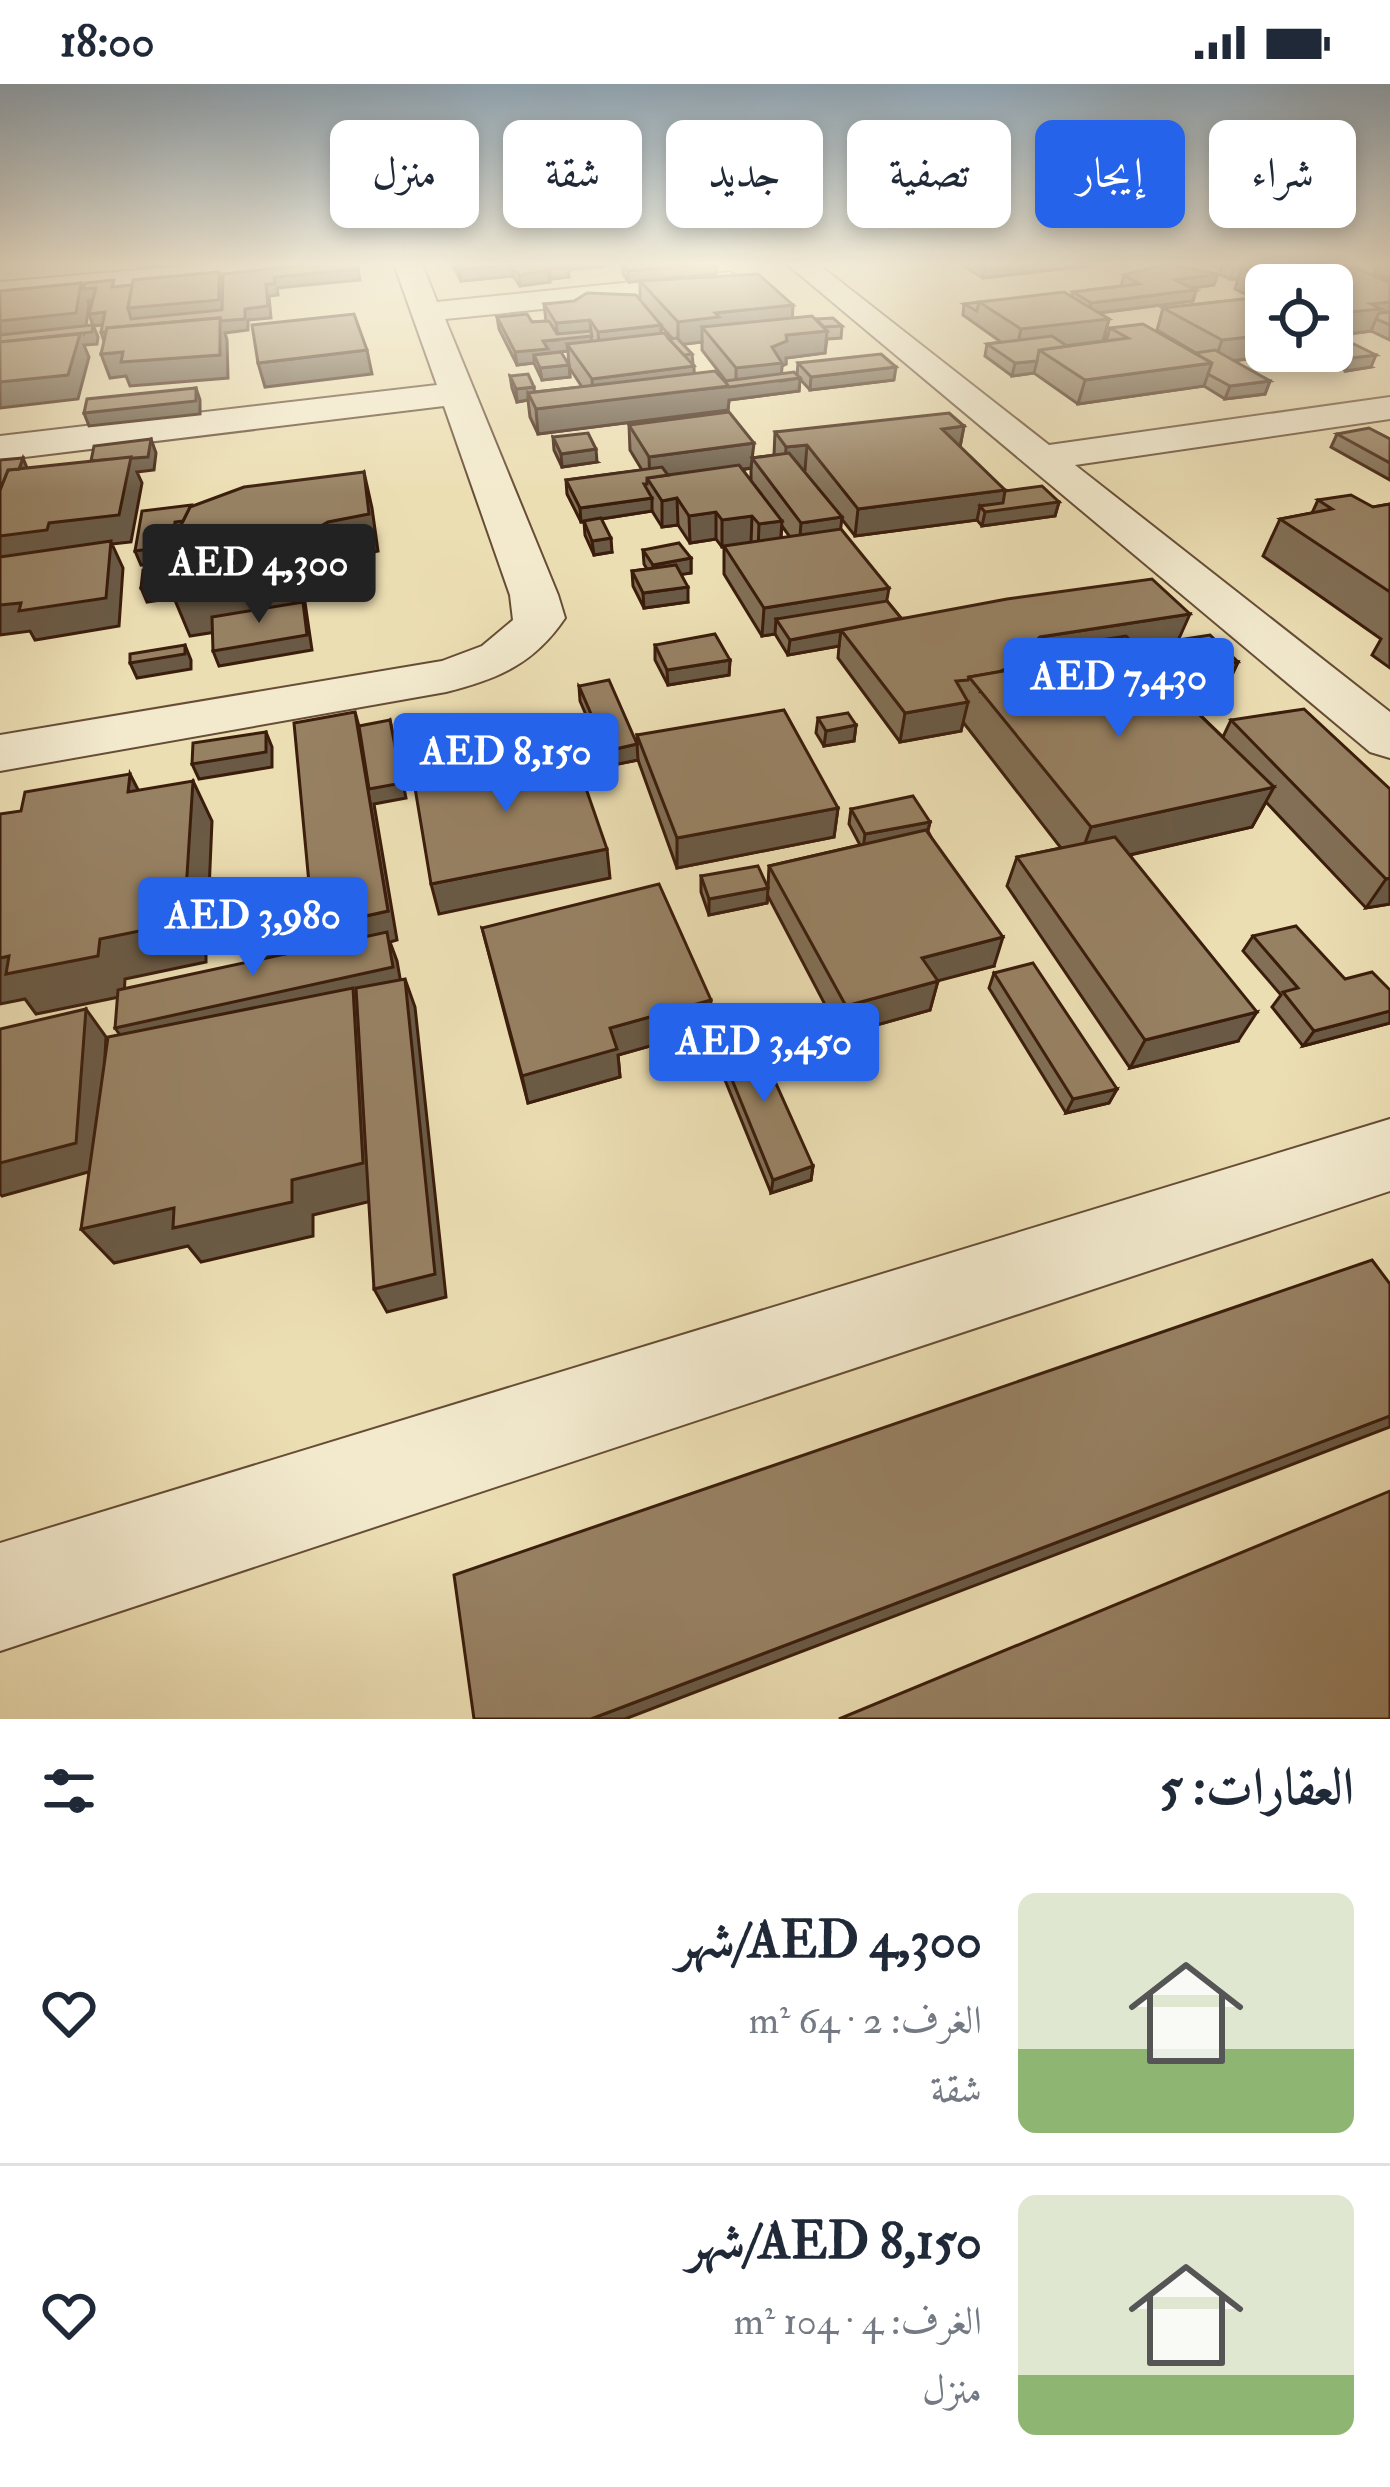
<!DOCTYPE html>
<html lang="ar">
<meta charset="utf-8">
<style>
:root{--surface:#fff;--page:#f2f2f3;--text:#1f2937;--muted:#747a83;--line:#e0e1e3;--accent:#2563eb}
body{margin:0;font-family:"IM FELL Double Pica",Amiri,serif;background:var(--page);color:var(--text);direction:rtl;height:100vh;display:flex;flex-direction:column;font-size:45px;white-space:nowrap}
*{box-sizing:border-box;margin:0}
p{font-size:39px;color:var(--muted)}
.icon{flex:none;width:66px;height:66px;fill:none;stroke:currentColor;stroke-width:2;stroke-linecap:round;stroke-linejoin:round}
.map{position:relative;height:1635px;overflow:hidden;direction:ltr}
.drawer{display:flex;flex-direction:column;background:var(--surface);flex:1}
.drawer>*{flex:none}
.banner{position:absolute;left:36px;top:36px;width:1320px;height:108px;direction:rtl;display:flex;gap:24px}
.fabs{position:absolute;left:1245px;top:180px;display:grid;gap:24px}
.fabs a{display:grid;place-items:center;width:108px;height:108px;border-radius:18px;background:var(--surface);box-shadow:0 6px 18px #0003;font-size:60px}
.price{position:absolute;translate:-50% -102px;padding:0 27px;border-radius:12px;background:var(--accent);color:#fff;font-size:39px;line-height:78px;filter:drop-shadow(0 3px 6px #0008)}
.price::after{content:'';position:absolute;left:50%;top:72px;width:36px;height:27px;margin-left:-18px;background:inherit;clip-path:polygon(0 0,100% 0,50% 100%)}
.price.selected{background:#222;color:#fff}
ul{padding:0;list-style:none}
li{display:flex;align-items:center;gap:36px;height:300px;padding:0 36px}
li+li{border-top:3px solid var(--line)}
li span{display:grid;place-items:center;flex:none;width:336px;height:240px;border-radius:18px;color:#555}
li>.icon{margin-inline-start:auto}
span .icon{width:144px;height:144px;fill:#fffc;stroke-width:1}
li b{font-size:51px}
h2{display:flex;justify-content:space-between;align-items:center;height:144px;padding:0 36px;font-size:51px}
.pill{padding:0 42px;border-radius:18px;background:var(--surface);box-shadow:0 6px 18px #0003;font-size:42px;line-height:108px}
.pill.selected{background:var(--accent);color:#fff}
.status{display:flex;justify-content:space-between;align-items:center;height:84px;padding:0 60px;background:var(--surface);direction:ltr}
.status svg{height:33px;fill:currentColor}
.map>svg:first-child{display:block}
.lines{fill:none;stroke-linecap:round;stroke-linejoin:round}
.street-casing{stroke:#674d36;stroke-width:4}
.street{fill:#f3eace;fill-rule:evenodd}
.wall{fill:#826f55;stroke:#3b1d0c;stroke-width:3;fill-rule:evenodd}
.shaded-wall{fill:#6a5a45;stroke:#3b1d0c;stroke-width:3}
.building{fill:#978163;stroke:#3b1d0c;stroke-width:3}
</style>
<div class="status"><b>18:00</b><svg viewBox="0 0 49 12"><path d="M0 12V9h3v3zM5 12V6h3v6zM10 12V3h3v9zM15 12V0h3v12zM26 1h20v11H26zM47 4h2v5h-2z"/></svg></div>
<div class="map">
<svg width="1390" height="1635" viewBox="0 0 1390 1635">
<rect width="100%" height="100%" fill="#ecdeb3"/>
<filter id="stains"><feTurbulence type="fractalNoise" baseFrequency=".00167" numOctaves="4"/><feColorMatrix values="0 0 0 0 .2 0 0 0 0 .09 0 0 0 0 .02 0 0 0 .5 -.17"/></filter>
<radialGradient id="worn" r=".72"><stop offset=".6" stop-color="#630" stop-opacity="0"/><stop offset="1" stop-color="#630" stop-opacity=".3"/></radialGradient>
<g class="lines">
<defs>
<g id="street">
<path d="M211,180H320L306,188L0,216V198Z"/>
<path d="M394,180H422L437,218L730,188L744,197L730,206L445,235L558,511L565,534C534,580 498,595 446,608L0,687V651L442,577L482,562L513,536L510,511L444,322L0,376V352L437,301Z"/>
<path d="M787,180H818L1049,361L1390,313V335L1075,381L1390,628V674L1370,668Z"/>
<path d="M1390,1035V1107L0,1567V1459Z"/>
</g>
</defs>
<use href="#street" class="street-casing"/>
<use href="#street" class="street"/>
</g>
<g class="wall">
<path d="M452,180H602V182L568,186L569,193L551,195L549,192L550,198L520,202L513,192L461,197Z"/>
<path d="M622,180H716V190L629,198L623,190Z"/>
<path d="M960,180H1102L983,194Z"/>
<path d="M1222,180H1345L1342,186L1388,198L1389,195L1374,189L1378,180H1390V256L1371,247L1332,252V201H1266V267H1309L1233,277L1270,297L1265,310L1225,315L1204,302L1078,320L1034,289L1012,292L985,272L987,260L1001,258L963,231L964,220L1071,213L1073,208L1121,202L1124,191L1214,201L1192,204L1196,206L1193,217L1099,229L1109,235L1103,257H1106L1110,244L1196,269L1157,246L1163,224L1253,214L1235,205L1238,195H1230L1219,190Z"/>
<path d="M640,197L792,234L816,235L842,242L841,254L827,255L825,269L786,274V280L782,282L781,290L797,291L798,279L894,296L810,306L800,295L799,307L729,316L728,326L538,350L530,333L528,316L517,318L512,304L510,292L534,308L582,303L569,283L568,267L548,269L569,281L570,293L542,296L534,279L517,281L499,245L497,233L532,238L546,237L544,220L640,216ZM661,242L673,255H669L661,249ZM702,258V266L726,297L694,289L692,270L682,260Z"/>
<path d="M1332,264L1371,283L1346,287L1325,276L1329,267H1332Z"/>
<path d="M629,341L753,374L774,371L775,348L964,342L960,363L1005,407L1059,418L1055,432L982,442L977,436L855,452L841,434L840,446L887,517L901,534L1180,556L1238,578L1231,593L1171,603L1223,653L1231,636L1390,705V820L1366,824L1266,718L1252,743L1130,771L1238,957L1130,984L1007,802L1017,773L1061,764L963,638L961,647L900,658L838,574L839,562L788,571L775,550L762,552L724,490V463H722L716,455L690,459L678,441L662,443L652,427L601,435L612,468L594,471L585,451L584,438H581L567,410L566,396L642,386L630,366ZM751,384V397L742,386ZM782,442L790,453L781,454ZM1177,559L1174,565L1143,570L1138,565Z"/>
<path d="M1337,350L1390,355V396L1331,363Z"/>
<path d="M553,353L597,378L562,383L554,366Z"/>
<path d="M1318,416L1373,423L1390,420V584L1372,571L1381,555L1263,472L1280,435L1312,429Z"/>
<path d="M643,466L691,474V489L681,490L688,518L644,524L633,502L632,487L647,485L644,480Z"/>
<path d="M655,561L730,576L729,591L668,601L655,576Z"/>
<path d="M579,602L637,659V651L838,724L834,753L677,784L638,676L608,682L580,617Z"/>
<path d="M818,634L856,641L854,657L824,662L816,649Z"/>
<path d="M851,725L930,738L928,747L994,882L938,896L930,926L841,951L768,812L767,819L709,831L701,808V792L768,803L769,782L860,761L849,740Z"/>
<path d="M482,844L710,945L618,971L620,993L528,1019Z"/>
<path d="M1253,852L1345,895L1390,906V939L1303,962L1272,923L1281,911L1243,867Z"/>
<path d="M994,889L1117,1005L1109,1019L1066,1029L989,904Z"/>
<path d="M715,954L813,1082L811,1096L771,1109L714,969Z"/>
</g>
<g class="shaded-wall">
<path d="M137,180H172L138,183Z"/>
<path d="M517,180H546L550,198L520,202L519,191L512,183L513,192L461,197L459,186Z"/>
<path d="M547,180H602V182L568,186L569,193L551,195L550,184Z"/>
<path d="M705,180H716V190L629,198L628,187Z"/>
<path d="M986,180H1102L983,194Z"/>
<path d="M1335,180H1345L1341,189L1307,194L1311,183Z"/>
<path d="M1234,184H1242L1238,195H1230Z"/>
<path d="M358,185L360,196L277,204L278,211L269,212L271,234L248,236V246L225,249L227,256L228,294L130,302L126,292L110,294L101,270L123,268L220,271L105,260L101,248L128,224L219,188L226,209L245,225L274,193Z"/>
<path d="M1218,190L1214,201L1172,207L1175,196Z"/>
<path d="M81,199L84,205L96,204L100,216L88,217L89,220L85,249L93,241L98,253L97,260L84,261L89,273L78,315L0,324V237Z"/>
<path d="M1196,206L1193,217L1097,229L1109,235L1103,257L1016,268L1021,245L1089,227L1091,219Z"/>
<path d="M1390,218V239L1376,235L1371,247L1332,252L1339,229L1371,220Z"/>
<path d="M793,221L792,240L702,243V258L678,261V238L715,229Z"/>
<path d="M105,228L110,240L93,242L89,230Z"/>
<path d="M590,236L592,264L567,261L568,267L534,271V279L517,281L515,268L543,257L558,256L556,239Z"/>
<path d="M661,241V264L600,270L598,248Z"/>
<path d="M827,247L825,269L786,274V280L782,282L781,297L800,294L799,307L729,316L728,326L538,350L536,325L593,318L592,295L694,282V306L736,302V284L772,263L786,251Z"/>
<path d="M1266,251V267H1309L1214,279L1222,256Z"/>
<path d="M367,266L372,290L265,303L258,279Z"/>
<path d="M1376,271L1371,283L1346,287L1351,274Z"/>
<path d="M1037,277L1034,289L1012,292L1015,279Z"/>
<path d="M1212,279L1204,302L1078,320L1085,296Z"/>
<path d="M569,281L570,293L542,296L540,284Z"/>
<path d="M896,283L894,296L810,306L811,293Z"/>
<path d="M1270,297L1265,310L1225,315L1230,302Z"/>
<path d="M534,303L535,316L528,309V316L517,318L516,305Z"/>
<path d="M196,304L200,316V330L89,342L84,329Z"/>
<path d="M964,342L959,368L942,345Z"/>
<path d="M151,355L156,369L154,386L137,388L142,399L131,458L112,460L123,484L119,542L35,556L30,547L0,551V436L23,374L49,439L96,393Z"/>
<path d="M754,359L751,384L650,398L649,373Z"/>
<path d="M807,361L805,386L785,389L786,363Z"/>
<path d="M596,365L597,378L562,383L561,370Z"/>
<path d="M364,388L372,424L378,467L338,475L302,498L312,566L219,582L213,567L305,534L190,552L174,514L147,518L141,504L290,460Z"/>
<path d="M1005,406L1059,418L1055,432L982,442L985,428L980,422L977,436L855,452L858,425Z"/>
<path d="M652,414V427L581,438L580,424Z"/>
<path d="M677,414L678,441L662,443V417Z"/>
<path d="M716,428V455L690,459L689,432Z"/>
<path d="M752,432L751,459L722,463V436Z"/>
<path d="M842,433L839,460L799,466L801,439Z"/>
<path d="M189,436L178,476L141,481L135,467L175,438Z"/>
<path d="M782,437L780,464L758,467L759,440Z"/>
<path d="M611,454L612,468L594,471L592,457Z"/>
<path d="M691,474V489L654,495L653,481Z"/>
<path d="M688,503V518L644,524L643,509Z"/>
<path d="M889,504L884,532L776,535L775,550L762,552L764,524Z"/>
<path d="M1190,530L1177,559L1047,579L1036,566L1032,581L1000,613L981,608L1040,553Z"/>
<path d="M841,547L839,562L788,571L790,556Z"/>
<path d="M185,561L191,576V585L137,594L130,579Z"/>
<path d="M730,576L729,591L668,601L667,586Z"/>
<path d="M1238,578L1231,593L1064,619L1069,604Z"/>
<path d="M968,618L961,647L900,658L905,629Z"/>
<path d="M355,628L363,657L390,636L406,714L374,720L397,856L390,858L397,877L403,911L380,1115L313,1131V1152L201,1178L188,1162L114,1179L81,1145L135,972L115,944L255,888L241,860L388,827Z"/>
<path d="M856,641L854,657L824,662L826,647Z"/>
<path d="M266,648L272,663V683L199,695L192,680Z"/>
<path d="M637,660L638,676L608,682L607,667Z"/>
<path d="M130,690L151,731L128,708Z"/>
<path d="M193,697L212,737L207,853L229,802L236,818L234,864L206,869V878L125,895L124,912L36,930L25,915L0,920V874L100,855Z"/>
<path d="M1274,703L1252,743L1076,783L1091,743Z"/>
<path d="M838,724L834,753L677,784V754Z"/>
<path d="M930,738L926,753L863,766L865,750Z"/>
<path d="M607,765L610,794L439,830L431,800Z"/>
<path d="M1390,794V820L1366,824L1386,795Z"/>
<path d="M768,804L767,819L709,831V815Z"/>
<path d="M1003,853L994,882L915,903L922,874Z"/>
<path d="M405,895L415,923L446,1213L387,1228L374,1205Z"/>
<path d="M938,897L930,926L841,951L846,922Z"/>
<path d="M711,916L710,945L618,971L620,993L528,1019L522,992L610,944Z"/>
<path d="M86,925L106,953L99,1085L2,1112L0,1110V1079Z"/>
<path d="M1390,927V939L1303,962L1314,947Z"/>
<path d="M1257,928L1238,957L1130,984L1145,956Z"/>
<path d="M1117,1005L1109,1019L1066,1029L1073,1015Z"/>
<path d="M813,1082L811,1096L771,1109L773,1096Z"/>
<path d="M1390,1332V1343L625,1635H591Z"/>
</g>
<g class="building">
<path d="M314,180H356L358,185L274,193L275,200H266L268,222L245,225V235L220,237V234L107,244L106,248H101L105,228L89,230L96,204L82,205L85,199L114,196L112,203L132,201L128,224L131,235L222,226L223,190Z"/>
<path d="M456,180H510L511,181L459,186Z"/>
<path d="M542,180L549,187L519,191L512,183Z"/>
<path d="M547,180H566L568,182L550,184Z"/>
<path d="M623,180H705L628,187Z"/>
<path d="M1167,180L1218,190L1175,196L1196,206L1178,208L1091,219L1073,208L1139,200L1124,191Z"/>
<path d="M1224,180H1259L1262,181L1234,184Z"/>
<path d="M1279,180L1302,190L1356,184L1390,199V218L1371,220L1381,225L1339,229L1332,226V201H1279L1242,184Z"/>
<path d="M219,188V216L128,224L133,196Z"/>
<path d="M758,190L793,221L715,229L719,233L678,238L640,197Z"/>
<path d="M81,199L76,229L0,237V207Z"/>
<path d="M1064,208L1109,235L1021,245L979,218Z"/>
<path d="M587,209L636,211L661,241L598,248L590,236L556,239L544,220L574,217Z"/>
<path d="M1262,213L1266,215V251L1222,256L1163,224Z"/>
<path d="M979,218L977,227L964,220Z"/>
<path d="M1390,228V241L1376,235L1379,229Z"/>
<path d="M354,230L367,266L258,279L252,241Z"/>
<path d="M527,230L532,238L549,237L557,250L591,247L592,252L543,257L548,265L515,268L497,233Z"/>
<path d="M812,232L827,247L786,251L787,257L772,263L782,279L736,284L702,243Z"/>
<path d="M220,234V271L121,278L123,268L101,270L107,244Z"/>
<path d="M833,234L842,242L824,243L816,235Z"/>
<path d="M1143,240L1212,279L1085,296L1039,266L1128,254L1110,244Z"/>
<path d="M93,241L92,248L0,258V251Z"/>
<path d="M664,249L694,282L592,295L567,260Z"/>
<path d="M80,250L68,291L0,298V258Z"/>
<path d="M1052,252L1067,262L1039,266L1037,277L1015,279L987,260Z"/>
<path d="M677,254L692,270L684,271L669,255Z"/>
<path d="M1354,260L1376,271L1351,274L1332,265Z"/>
<path d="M1215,266L1270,297L1230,302L1208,290L1212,279L1195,269Z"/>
<path d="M561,268L569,281L540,284L534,271Z"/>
<path d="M881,270L896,283L811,293L798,279Z"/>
<path d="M715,287L729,302L536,325L528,309Z"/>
<path d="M794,288L800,294L729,303L725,297Z"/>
<path d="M528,290L534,303L516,305L510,292Z"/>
<path d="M196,304V317L84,329L87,315Z"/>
<path d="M729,328L754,359L649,373L629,341Z"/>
<path d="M949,329L964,342L942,345L1005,406L858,425L807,361L786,363L775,348Z"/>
<path d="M1369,344L1390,355V379L1337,350Z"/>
<path d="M588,349L596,365L561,370L553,353Z"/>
<path d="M151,355L148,373L91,377L94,362Z"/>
<path d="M789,369L842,433L801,439L752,374Z"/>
<path d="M131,373L119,431L49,439L47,446L0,452V406L8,386Z"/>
<path d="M23,374L19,385L8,386L0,406V376Z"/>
<path d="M739,381L782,437L759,440L752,432L722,436L716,428L689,432L677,414L662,417L647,394Z"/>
<path d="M662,383L668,391L647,394V400H644L652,414L580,424L566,396Z"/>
<path d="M364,388L369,430L328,438L290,460L296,495L174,514L176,451L190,423L244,403Z"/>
<path d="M1042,402L1059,418L985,428L980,422L1003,419L1005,407Z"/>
<path d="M1351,411L1373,423L1390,420V508L1280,435L1332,425L1318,416Z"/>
<path d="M191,421L183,437L175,438L172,462L135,467L142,427Z"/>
<path d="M601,434L611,454L592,457L584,437Z"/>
<path d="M841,445L889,504L764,524L724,462Z"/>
<path d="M111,457L106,514L19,527L21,519L0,521V473Z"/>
<path d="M679,459L691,474L653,481L643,466Z"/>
<path d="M175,481L174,499L141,504L143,486Z"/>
<path d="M676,481L688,503L643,509L632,487Z"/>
<path d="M1152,495L1190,530L1040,553L1007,584L999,588L969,593L968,596L956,597L968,618L905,629L841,546L1007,515Z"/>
<path d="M887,517L901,534L790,556L776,535Z"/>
<path d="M303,518L307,551L213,567L212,533Z"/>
<path d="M715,550L730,576L667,586L655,561Z"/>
<path d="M1210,551L1238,578L1158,590L1142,575L1057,590L1036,566L1126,552L1143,570L1186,564L1178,556Z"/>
<path d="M185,561V570L130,579V570Z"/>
<path d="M1142,575L1274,703L1091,743L969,593L1037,581L1047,592Z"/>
<path d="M609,596L637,660L607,667L579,602Z"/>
<path d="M1304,625L1390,705V794L1386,795L1231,636Z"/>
<path d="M784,626L838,724L677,754L637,651Z"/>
<path d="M355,628L388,827L241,860L240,814L309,799L294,639Z"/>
<path d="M848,629L856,641L826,647L818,634Z"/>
<path d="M390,636L402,699L369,705L359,642Z"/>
<path d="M266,648V668L192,680L193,659Z"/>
<path d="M572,664L607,765L431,800L413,692Z"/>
<path d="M130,690L128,708L193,697L184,838L100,855L98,872L6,890L9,872L0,874V730L21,727L25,708Z"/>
<path d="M913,712L930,738L865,750L851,725Z"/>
<path d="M926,746L1003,853L922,874L938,897L846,922L769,782Z"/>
<path d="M1115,753L1257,928L1145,956L1017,773Z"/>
<path d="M758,782L768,804L709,815L701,792Z"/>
<path d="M659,800L711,916L610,944L617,965L522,992L482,844Z"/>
<path d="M229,802L226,849L198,854L200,808Z"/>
<path d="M1296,842L1345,895L1372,888L1390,906V927L1314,947L1283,908L1298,904L1253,852Z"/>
<path d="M387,848L393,883L115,944L118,906Z"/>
<path d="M1033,879L1117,1005L1073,1015L994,889Z"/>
<path d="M405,895L435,1190L374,1205L356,904Z"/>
<path d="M353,904L363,1079L292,1096V1118L173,1144L174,1124L81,1145L108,953Z"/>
<path d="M86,925L76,1059L0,1079V945Z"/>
<path d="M751,944L813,1082L773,1096L715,954Z"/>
<path d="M1372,1176L1390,1200V1332L591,1635H474L454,1491Z"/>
<path d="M1390,1407V1635H839Z"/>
</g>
<linearGradient id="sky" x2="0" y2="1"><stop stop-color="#91aabc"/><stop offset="0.44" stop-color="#f6f0dd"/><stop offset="1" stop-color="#f6f0dd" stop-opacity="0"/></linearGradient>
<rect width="1390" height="409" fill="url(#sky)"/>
<rect width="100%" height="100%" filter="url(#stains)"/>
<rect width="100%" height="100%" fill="url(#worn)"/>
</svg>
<div class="fabs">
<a><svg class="icon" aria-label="locate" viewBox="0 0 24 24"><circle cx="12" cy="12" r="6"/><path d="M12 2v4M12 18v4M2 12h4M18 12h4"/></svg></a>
</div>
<b class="price selected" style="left:259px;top:542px">AED 4,300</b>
<b class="price" style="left:1119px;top:656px">AED 7,430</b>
<b class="price" style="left:506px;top:731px">AED 8,150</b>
<b class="price" style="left:253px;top:895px">AED 3,980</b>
<b class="price" style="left:764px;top:1021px">AED 3,450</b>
<div class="banner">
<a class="pill">شراء</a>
<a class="pill selected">إيجار</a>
<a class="pill">تصفية</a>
<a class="pill">جديد</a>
<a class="pill">شقة</a>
<a class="pill">منزل</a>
</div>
</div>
<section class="drawer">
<h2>العقارات: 5<svg class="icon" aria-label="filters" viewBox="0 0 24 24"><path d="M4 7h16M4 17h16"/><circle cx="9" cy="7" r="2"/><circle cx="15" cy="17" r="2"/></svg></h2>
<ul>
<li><span style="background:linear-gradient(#dfe7d0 65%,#8fb573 0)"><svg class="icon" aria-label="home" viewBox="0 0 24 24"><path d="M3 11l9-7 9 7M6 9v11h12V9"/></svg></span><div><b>AED 4,300/شهر</b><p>الغرف: 2 · 64 m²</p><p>شقة</p></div><svg class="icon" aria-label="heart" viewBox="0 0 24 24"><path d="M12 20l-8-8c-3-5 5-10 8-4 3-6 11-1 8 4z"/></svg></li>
<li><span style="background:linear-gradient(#dfe7d0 75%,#8fb573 0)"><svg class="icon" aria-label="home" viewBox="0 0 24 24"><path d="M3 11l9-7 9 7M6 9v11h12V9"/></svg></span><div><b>AED 8,150/شهر</b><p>الغرف: 4 · 104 m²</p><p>منزل</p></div><svg class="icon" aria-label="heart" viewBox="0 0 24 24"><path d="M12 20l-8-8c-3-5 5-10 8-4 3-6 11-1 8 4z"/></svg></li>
</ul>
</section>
